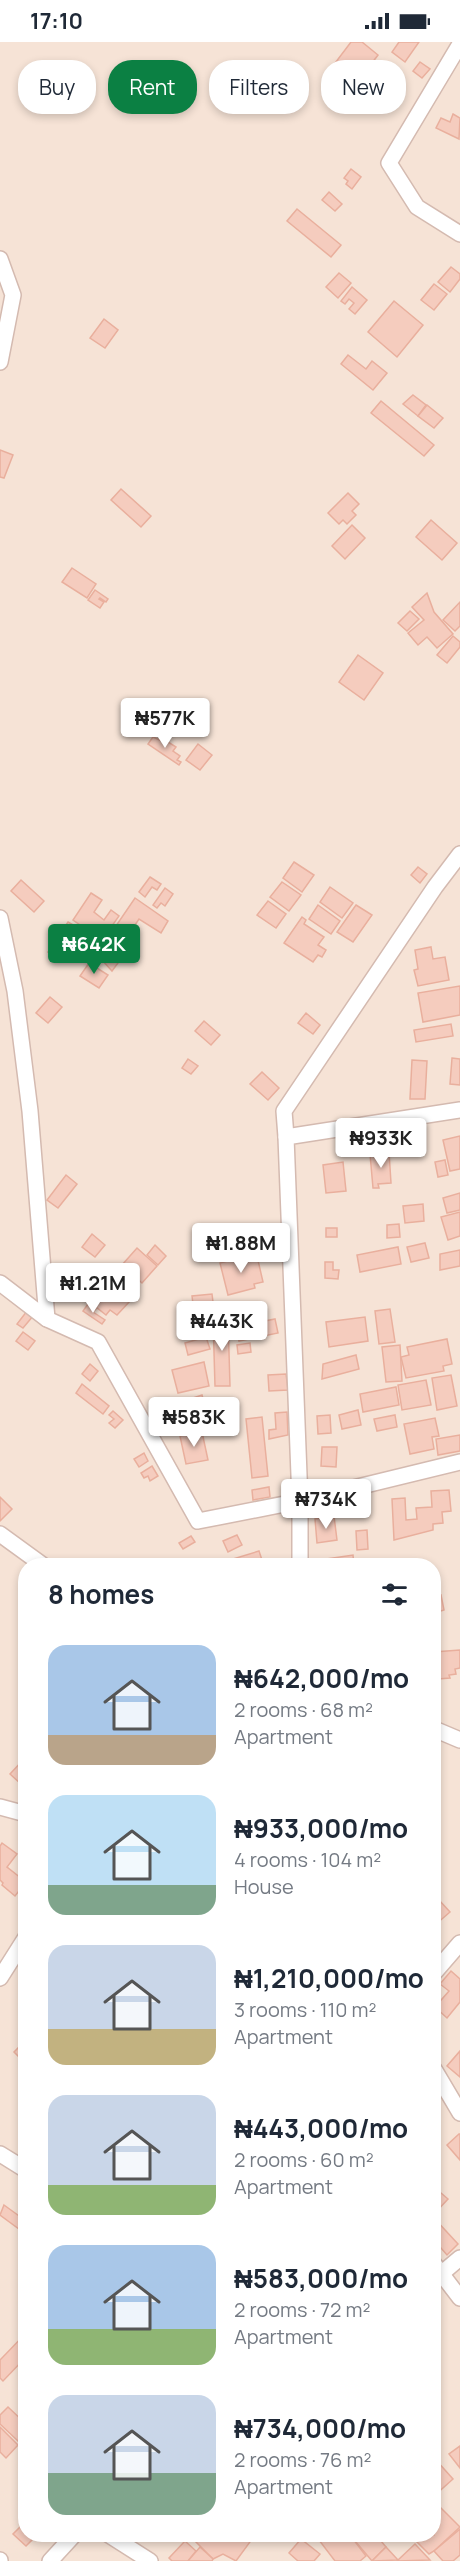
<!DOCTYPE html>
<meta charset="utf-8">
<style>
:root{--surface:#fff;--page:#f2f2f3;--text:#1f2937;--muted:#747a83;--accent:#0b8043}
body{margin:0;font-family:Manrope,sans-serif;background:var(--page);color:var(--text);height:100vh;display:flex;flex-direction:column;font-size:22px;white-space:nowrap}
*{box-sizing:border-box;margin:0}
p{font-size:20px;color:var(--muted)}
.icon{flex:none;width:33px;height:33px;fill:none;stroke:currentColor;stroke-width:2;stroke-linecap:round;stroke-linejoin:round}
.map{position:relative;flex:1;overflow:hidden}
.sheet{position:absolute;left:18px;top:1516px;width:423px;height:984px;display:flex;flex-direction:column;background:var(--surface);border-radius:24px;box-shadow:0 3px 9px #0003}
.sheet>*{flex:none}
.guide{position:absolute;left:18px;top:18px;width:424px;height:54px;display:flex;gap:12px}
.price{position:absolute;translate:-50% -51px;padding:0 14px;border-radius:6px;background:#fff;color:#222;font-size:20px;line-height:39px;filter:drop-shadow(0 2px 3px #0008)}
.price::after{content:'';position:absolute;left:50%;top:36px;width:18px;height:14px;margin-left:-9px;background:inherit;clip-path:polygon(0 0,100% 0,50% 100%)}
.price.selected{background:var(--accent);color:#fff}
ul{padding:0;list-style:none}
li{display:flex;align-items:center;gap:18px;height:150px;padding:0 30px}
li span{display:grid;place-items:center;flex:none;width:168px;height:120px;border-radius:18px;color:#555}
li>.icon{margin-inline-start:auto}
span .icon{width:72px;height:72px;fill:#fffc;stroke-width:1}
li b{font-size:26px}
h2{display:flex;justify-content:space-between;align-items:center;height:72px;padding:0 30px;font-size:26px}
.pill{padding:0 21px;border-radius:24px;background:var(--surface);box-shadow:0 3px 9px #0003;font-size:21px;line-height:54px}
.pill.selected{background:var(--accent);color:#fff}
.status{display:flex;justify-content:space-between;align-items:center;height:42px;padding:0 30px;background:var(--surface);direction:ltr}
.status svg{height:16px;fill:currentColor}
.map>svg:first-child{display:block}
.residential{fill:#f6e3d6;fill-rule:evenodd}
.building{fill:#f5ccbe;stroke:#e9af9d;stroke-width:1.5}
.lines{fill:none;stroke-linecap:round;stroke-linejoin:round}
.street-casing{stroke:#d4bab0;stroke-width:18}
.street{stroke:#fff;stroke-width:15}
</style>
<div class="status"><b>17:10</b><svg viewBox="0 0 49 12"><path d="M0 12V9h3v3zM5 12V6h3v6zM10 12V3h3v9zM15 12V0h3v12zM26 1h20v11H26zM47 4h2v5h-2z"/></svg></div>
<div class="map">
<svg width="460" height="2519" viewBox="0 0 460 2519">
<rect width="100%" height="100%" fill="#fef2e9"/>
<path class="residential" d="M0,0H460V2519H0ZM26,1524H434V2493H26Z"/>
<g class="building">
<path d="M351,0H362L378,13L353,46L329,29Z"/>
<path d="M399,0H419L405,20L392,10Z"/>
<path d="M420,20L430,27L422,36L413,29Z"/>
<path d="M453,72L460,76L459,97L436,86L441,76L450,80Z"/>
<path d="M351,127L361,135L352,147L346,142L348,139L344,136Z"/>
<path d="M329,150L342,162L335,169L322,158Z"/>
<path d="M297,167L341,203L331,215L287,179Z"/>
<path d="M451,225L460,232V237L450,250L438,240Z"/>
<path d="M339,231L351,241L338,256L326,245Z"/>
<path d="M434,242L447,252L434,268L421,258Z"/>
<path d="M352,245L367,258L355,272L349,267L354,261L349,257L345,262L341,259Z"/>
<path d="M394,259L423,283L397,315L368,290Z"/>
<path d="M104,277L118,288L105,306L90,296Z"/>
<path d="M348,313L366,327L372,319L387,331L373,348L341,322Z"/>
<path d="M413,353L426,363L418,374L403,362Z"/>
<path d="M381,359L434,403L424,414L371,371Z"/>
<path d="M427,363L443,376L434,386L418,374Z"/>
<path d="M0,408L13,413L4,436L0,435Z"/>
<path d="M121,447L151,474L141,485L111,458Z"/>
<path d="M348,451L359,462L352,469L356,473L347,482L343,478L339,482L328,471Z"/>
<path d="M431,478L457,501L442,518L416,495Z"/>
<path d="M352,483L365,496L345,517L332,504Z"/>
<path d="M72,526L96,542L87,556L62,540Z"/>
<path d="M95,548L108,557L106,560L100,556L99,557L104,560L100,566L88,558Z"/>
<path d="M427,551L434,570L453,592L437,606L427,595L418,603L408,591L424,578L412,565Z"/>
<path d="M460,560V584L455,589L443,578Z"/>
<path d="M410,569L419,577L407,589L398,581Z"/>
<path d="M453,594L460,600V605L447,621L437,613Z"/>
<path d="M358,613L383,631L364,658L339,640Z"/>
<path d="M153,695L164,700L165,698L176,705L173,709L180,714L177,718L181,720L179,723L148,702Z"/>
<path d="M198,702L212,713L200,728L186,718Z"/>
<path d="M294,820L314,833L302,850L283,836Z"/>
<path d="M418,825L427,832L420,841L411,833Z"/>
<path d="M150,835L161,842L157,848L152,845L145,855L139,850Z"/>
<path d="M21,838L44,859L34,870L11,849Z"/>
<path d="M282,840L301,853L289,869L270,855Z"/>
<path d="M330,845L353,861L342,876L320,860Z"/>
<path d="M165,846L173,852L165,864L161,861L157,866L153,863Z"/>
<path d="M91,851L102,858L94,870L104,878L111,868L119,874L102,898L73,878Z"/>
<path d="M135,856L168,879L161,891L139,877L118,908L105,900Z"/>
<path d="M268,859L286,872L276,886L257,873Z"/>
<path d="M318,863L340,879L331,892L309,877Z"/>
<path d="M356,863L372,873L353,900L337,890Z"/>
<path d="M302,875L306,878L304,882L324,895L318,903L326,908L322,915L318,913L313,920L284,901Z"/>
<path d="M68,880L80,887L60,918L48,910Z"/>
<path d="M431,905L433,917L445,915L449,938L418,944L414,928L418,927L415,908Z"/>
<path d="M105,911L118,921L112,929L101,917Z"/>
<path d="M89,921L108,933L99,946L80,934Z"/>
<path d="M460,944V973L423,980L418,951Z"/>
<path d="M50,955L62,965L48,981L36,971Z"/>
<path d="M306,971L320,983L313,992L298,981Z"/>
<path d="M204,979L220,993L211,1003L195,989Z"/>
<path d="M451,982L453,994L416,1000L414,988Z"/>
<path d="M452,1016L460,1017V1043L450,1042Z"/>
<path d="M188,1017L198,1024L191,1032L182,1026Z"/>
<path d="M412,1018L427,1019L425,1057H410Z"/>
<path d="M262,1030L279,1046L268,1058L250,1042Z"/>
<path d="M460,1094V1127L450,1129L443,1098Z"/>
<path d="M389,1110L391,1141L378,1142L379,1146H373L370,1112Z"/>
<path d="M445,1118L448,1133L438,1135L435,1120Z"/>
<path d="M343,1120L346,1149L326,1151L323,1123Z"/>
<path d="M66,1133L77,1142L58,1166L47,1158Z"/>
<path d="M460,1151V1168L447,1171L443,1156Z"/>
<path d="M423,1162L424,1179L405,1181L403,1164Z"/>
<path d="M460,1170V1194L448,1198L441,1175Z"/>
<path d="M399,1182L400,1195L387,1196V1183Z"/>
<rect x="326" y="1186" width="11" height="9"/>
<path d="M92,1192L105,1203L95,1215L82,1205Z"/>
<path d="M425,1201L429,1216L411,1220L407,1205Z"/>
<path d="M155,1203L166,1214L158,1223L147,1213Z"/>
<path d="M398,1205L401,1222L360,1230L357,1213Z"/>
<path d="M137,1206L157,1224L142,1241L122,1223Z"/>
<path d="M460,1208V1224L440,1228V1212Z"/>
<path d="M246,1214V1217L257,1214L263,1240L254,1242L255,1246L228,1253L220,1221Z"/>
<path d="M325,1220H333V1228H339L338,1237L325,1236Z"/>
<path d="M91,1224L103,1232L93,1245L81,1237Z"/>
<path d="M108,1239L130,1259L117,1273L110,1268L106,1273L91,1261Z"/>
<path d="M212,1252L214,1268L194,1270L192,1254Z"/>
<path d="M88,1262L96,1267L93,1270L105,1278L102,1282L83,1269Z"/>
<path d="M390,1267L395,1300L379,1302L375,1269Z"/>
<path d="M27,1269L33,1274L23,1286L17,1282Z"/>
<path d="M365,1275L368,1299L329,1305L326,1280Z"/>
<path d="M213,1276H228L230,1344H215Z"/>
<path d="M275,1277L278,1291L239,1299L236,1285Z"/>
<path d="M23,1290L35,1299L28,1308L16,1299Z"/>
<path d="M206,1295L210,1307L188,1313L185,1301Z"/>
<path d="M447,1297L452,1322L443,1324L444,1329L406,1336L401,1315L409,1313L407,1305Z"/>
<path d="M250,1301L251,1310L238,1312L237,1303Z"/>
<path d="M400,1303L402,1339L386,1340L382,1305Z"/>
<path d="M356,1313L359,1327L322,1337L323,1322Z"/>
<path d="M204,1320L209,1344L178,1351L172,1328Z"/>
<path d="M90,1322L98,1329L90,1339L82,1332Z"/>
<path d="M286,1332L288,1348L269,1349L268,1333Z"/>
<path d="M451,1333L457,1364L437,1368L432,1336Z"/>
<path d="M426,1338L431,1363L402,1368L398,1343Z"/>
<path d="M82,1342L109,1364L103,1372L76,1351Z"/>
<path d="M396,1345L399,1363L363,1370L360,1352Z"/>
<path d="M202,1353L206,1368L184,1374L181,1360Z"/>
<path d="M358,1368L361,1383L342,1387L339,1373Z"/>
<path d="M113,1369L123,1378L115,1386L109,1381L114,1377L109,1373Z"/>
<path d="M287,1370L288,1393L269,1397V1388L276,1387L275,1371Z"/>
<path d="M330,1373L331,1391L318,1392L317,1374Z"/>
<path d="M395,1373L397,1385L377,1389L374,1377Z"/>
<path d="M262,1375L268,1434L252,1436L246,1377Z"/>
<path d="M435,1376L439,1394L432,1395L434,1407L410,1412L404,1382Z"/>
<path d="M202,1390L208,1418L186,1422L180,1394Z"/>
<path d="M460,1393V1409L438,1413L436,1397Z"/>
<path d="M322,1405H337L336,1425L321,1424Z"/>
<path d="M144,1411L148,1419L139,1425L134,1417Z"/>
<path d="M152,1424L158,1434L150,1439L148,1434L144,1436L141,1431Z"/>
<path d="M269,1445L270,1455L253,1458L252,1448Z"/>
<path d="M449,1448L451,1469L442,1470L443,1481L433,1482V1488L394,1498L392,1457L405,1456L406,1478L417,1477L416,1466L432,1465L431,1449Z"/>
<path d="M0,1455L12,1467L0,1479Z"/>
<path d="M334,1474L337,1498L317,1501L315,1477Z"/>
<path d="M367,1488L368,1507L357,1508L356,1489Z"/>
<path d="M237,1493L242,1503L228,1510L223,1499Z"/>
<path d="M191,1494L195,1500L183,1507L179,1501Z"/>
<path d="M259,1509L264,1524H235L233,1517Z"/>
<path d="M353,1513L354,1524H321L320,1518Z"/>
<path d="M441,1553L444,1568L434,1571V1555Z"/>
<path d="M460,1608V1626L455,1627L456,1632L449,1633L450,1636L438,1637L437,1622H434V1610Z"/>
<path d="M26,1715V1738L22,1743L10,1732Z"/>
<path d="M2,1801L17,1812L7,1825L26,1840L15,1854L2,1843L3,1841L0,1838V1804Z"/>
<path d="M439,1858L450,1870L435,1883L434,1863Z"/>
<path d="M451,1929L460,1937V1960L447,1976L435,1965L449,1949L440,1942Z"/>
<path d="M24,2000L26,2001V2022L14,2010Z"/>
<path d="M460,2009V2035L447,2024Z"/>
<path d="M459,2092H460V2118L447,2103Z"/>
<path d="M434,2145L448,2157L434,2172Z"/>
<path d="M4,2163L26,2179L23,2190L0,2173Z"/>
<path d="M434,2176L458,2202L447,2213L434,2198Z"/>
<path d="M26,2291V2315L3,2339L0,2336V2318Z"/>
<path d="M8,2365L26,2382V2392L18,2399L0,2382V2373Z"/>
<path d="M0,2385L18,2403L6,2416L0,2410Z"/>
<path d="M460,2404V2426L449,2412Z"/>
<path d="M436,2418L453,2437L434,2454V2420Z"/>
<path d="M441,2466L460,2485L434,2509L429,2512L411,2494L434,2493V2473Z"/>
<path d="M26,2479V2493H37L26,2504L13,2492Z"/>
<path d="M460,2487V2513L453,2519H443L434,2509Z"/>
<path d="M189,2493H255L236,2519L223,2512L213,2517Z"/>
<path d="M325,2493H350L366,2514L360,2519H335L319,2498Z"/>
<path d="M350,2493H376L386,2505L372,2519Z"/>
<path d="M301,2497L320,2512L314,2519H298L289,2511Z"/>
<path d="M185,2499L196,2509L188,2519H172L169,2516Z"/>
<path d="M415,2502L430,2518L397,2519L398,2518Z"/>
<path d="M200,2505L213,2517L212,2519H188Z"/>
<path d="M386,2505L398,2518L373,2519H372Z"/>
</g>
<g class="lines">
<defs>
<g id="street">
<path d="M460,2L389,121L417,165L460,192"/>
<path d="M0,217L13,253L0,320"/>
<path d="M0,876L15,949L30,1069L47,1277"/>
<path d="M286,1095L284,1069L435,845L460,812"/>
<path d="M0,1241L47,1277L98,1300L198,1479L300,1459L460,1420"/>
<path d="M0,1492L44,1524"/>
<path d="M300,1524V1459L286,1095L460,1068"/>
<path d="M434,1687L460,1698"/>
<path d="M0,1765L26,1772"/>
<path d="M434,1931L460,1901"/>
<path d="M0,1936L26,1895"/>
<path d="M434,2027L460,2071"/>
<path d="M0,2112L26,2128"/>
<path d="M434,2222L460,2256"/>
<path d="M441,2232L460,2216"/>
<path d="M109,2493L150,2519"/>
<path d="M0,2518V2519"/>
<path d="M50,2519L74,2493"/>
</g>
</defs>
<use href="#street" class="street-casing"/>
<use href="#street" class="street"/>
</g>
</svg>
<b class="price" style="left:165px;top:707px">₦577K</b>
<b class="price selected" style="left:94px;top:933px">₦642K</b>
<b class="price" style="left:381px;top:1127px">₦933K</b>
<b class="price" style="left:241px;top:1232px">₦1.88M</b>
<b class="price" style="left:93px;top:1272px">₦1.21M</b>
<b class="price" style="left:222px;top:1310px">₦443K</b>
<b class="price" style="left:194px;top:1406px">₦583K</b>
<b class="price" style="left:326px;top:1488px">₦734K</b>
<div class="guide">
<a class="pill">Buy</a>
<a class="pill selected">Rent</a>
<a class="pill">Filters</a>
<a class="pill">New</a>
</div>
<section class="sheet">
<h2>8 homes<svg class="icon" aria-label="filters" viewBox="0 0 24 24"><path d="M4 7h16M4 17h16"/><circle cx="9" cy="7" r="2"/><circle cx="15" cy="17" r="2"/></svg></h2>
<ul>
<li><span style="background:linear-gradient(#a9c7e8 75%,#b9a48a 0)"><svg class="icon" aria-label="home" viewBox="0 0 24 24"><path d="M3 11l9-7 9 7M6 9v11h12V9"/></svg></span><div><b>₦642,000/mo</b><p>2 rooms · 68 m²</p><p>Apartment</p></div></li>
<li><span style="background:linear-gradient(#bfe0f5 75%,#7fa58c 0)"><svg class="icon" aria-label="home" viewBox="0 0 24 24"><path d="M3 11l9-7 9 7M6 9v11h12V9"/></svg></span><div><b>₦933,000/mo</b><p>4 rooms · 104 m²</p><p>House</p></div></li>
<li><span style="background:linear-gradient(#c9d6e8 70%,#c2b280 0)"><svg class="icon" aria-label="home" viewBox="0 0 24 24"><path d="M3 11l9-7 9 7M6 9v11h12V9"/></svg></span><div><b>₦1,210,000/mo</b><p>3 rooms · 110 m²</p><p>Apartment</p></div></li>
<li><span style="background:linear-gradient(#c9d6e8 75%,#8fb573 0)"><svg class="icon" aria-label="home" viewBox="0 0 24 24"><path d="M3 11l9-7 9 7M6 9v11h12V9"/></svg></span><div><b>₦443,000/mo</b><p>2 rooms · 60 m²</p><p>Apartment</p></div></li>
<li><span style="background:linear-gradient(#a9c7e8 70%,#8fb573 0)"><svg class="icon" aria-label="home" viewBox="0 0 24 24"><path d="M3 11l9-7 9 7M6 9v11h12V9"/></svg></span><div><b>₦583,000/mo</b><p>2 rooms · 72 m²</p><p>Apartment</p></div></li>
<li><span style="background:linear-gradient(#c9d6e8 65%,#7fa58c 0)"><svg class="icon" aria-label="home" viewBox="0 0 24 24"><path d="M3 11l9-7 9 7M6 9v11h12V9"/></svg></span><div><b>₦734,000/mo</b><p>2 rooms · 76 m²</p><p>Apartment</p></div></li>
</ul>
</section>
</div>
